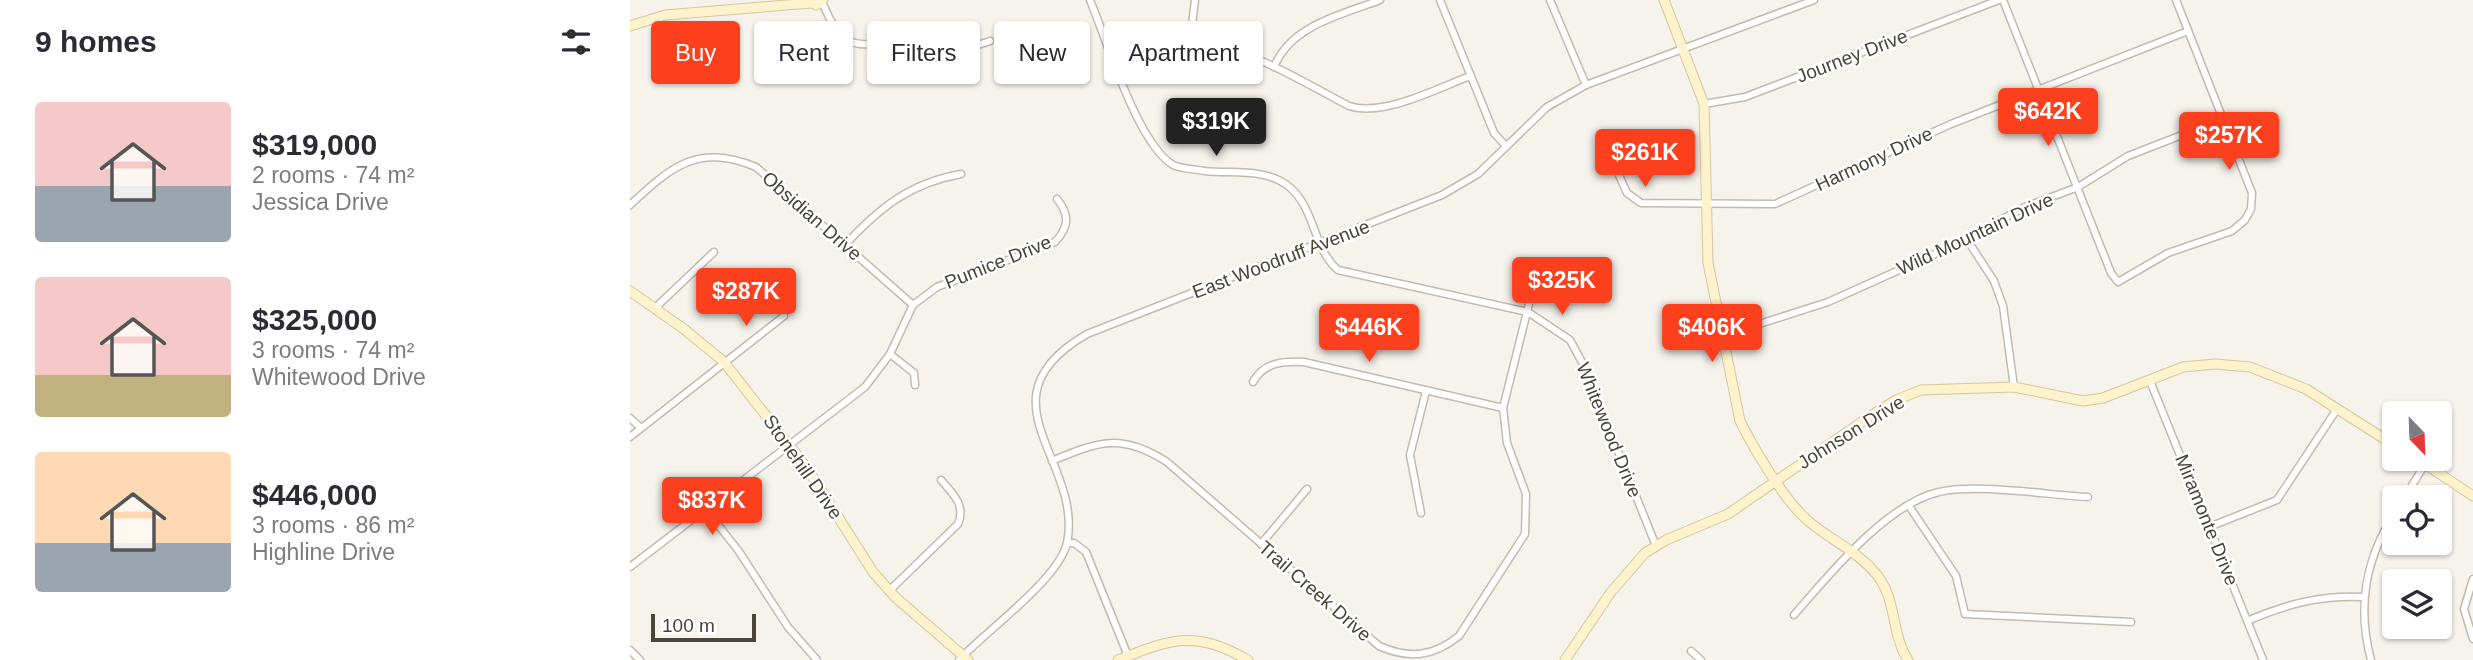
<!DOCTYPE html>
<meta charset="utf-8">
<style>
:root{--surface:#fff;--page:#f2f2f3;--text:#2b2b33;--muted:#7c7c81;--accent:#fc3f1d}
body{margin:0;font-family:Arial,sans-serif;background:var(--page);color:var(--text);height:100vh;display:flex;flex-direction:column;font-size:26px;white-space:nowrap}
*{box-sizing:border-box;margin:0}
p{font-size:23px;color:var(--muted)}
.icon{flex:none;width:38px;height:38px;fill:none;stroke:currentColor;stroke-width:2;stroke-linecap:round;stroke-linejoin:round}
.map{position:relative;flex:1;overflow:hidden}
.side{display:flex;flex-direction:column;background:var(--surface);width:630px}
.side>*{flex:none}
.hud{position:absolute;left:21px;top:21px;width:665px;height:63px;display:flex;gap:14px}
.needle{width:46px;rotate:157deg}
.fabs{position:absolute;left:1752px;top:401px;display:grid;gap:14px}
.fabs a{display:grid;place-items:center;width:70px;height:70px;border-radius:7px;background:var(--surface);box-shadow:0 2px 5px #0004;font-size:35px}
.scale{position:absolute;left:21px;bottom:18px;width:105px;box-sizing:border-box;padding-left:7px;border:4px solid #4b4439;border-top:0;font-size:19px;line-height:24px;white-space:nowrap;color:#4b4439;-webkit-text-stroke:5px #fff;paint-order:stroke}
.price{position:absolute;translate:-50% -60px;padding:0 16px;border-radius:7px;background:var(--accent);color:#fff;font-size:23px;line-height:46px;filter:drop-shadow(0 2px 4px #0008)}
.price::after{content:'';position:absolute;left:50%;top:42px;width:21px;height:16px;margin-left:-10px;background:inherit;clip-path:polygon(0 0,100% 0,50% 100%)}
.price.selected{background:#222;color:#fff}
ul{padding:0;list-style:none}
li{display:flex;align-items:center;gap:21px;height:175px;padding:0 35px}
li span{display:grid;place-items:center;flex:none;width:196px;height:140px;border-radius:7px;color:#555}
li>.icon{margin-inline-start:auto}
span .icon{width:84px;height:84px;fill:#fffc;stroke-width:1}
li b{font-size:30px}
h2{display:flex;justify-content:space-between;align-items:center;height:84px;padding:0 35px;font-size:30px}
.pill{padding:0 24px;border-radius:7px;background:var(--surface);box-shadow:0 2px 5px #0004;font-size:24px;line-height:63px}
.pill.selected{background:var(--accent);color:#fff}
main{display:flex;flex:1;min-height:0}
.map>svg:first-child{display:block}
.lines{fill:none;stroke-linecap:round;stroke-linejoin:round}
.street-casing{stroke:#c2bbae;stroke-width:9}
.secondary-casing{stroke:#d6c79b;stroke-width:11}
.street{stroke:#fff;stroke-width:6}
.secondary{stroke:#fff3cd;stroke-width:9}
.labels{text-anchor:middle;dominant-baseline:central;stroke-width:5;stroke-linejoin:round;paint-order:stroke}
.street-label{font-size:19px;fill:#4b4439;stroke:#fff}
</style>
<main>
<section class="side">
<h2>9 homes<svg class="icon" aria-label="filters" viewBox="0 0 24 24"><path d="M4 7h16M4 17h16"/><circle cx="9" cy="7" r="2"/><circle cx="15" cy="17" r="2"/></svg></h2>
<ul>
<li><span style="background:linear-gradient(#f6c9c9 60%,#9aa5b1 0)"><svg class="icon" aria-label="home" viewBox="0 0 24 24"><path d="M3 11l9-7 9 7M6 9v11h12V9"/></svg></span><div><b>$319,000</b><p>2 rooms · 74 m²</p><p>Jessica Drive</p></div></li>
<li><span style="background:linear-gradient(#f6c9c9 70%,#c2b280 0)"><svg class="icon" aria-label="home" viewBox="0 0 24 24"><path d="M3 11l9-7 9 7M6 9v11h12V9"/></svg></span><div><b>$325,000</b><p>3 rooms · 74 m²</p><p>Whitewood Drive</p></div></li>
<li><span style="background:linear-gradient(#ffd9b3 65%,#9aa5b1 0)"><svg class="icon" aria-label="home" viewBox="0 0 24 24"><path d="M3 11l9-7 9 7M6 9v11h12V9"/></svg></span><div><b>$446,000</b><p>3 rooms · 86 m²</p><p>Highline Drive</p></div></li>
</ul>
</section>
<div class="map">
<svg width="1843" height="660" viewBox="0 0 1843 660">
<rect width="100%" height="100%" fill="#f6f3ec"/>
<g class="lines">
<defs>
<g id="street">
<path d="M460,0C477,41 507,143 543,165C551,169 565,169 575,171C603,174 633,168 657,185C686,207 682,248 708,270L898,312L940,340L953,364L1026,546"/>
<path d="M810,0L864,133L876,146"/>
<path d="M920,0L956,85"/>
<path d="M1373,0L1481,273L1488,282L1538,253L1602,231L1615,220L1621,209L1622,193L1546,0"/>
<path d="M192,2C198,15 205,34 219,41C241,51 260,35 282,34C315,32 322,56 360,41"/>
<path d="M560,41L565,0"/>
<path d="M481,52C564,13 647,68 719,106C753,117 806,89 840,76"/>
<path d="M644,67C661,25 711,15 750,0"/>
<path d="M1074,104L1115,97L1369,0"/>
<path d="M974,142L997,193L1011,203L1145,204L1321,124L1558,31"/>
<path d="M0,205C42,166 68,143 126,167L283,305"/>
<path d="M1336,238L1364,281L1373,306L1384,387"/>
<path d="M215,245C249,208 280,183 331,174"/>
<path d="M25,308L84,252"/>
<path d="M1049,342L1092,336L1198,302L1316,249L1395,207L1448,187L1498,156L1593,119"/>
<path d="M260,354L284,373L285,385"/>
<path d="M1520,381L1633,660"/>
<path d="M623,382C634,362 653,361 674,362L873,408"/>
<path d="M0,418L11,428"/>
<path d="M0,437L154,316"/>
<path d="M422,461C469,441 492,433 537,462L749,646C779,659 803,657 829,636L895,534L896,494L877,443L873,408L909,264"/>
<path d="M1775,497L1795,464"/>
<path d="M1279,506L1326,576L1335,614L1501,622"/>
<path d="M76,510L108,550L158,627L187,660"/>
<path d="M791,513L780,455L796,391"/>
<path d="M1579,527L1647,500L1707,409"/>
<path d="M437,543H444L456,552L498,656"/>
<path d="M631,544L677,489"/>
<path d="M0,567L235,387L260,354L283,305L307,287L425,242C439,227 440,215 427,199"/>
<path d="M1843,579L1834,609L1843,639"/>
<path d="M259,591L328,524C336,505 323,494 311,480"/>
<path d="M1164,615C1198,576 1256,504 1309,492C1345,483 1418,495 1458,497"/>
<path d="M1617,621C1657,604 1690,595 1733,597"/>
<path d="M0,650L10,660"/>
<path d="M1061,651L1071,660"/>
<path d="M329,660C356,631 429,579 437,543C454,461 345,399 457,334L812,195L848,174L917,107L956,85L1184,0"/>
<path d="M1741,660C1727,607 1735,560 1764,514"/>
</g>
<g id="secondary">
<path d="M179,0L186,5L193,0"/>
<path d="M1034,0L1074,104L1078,263L1110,421C1124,449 1153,498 1176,519C1198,539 1228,551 1247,575C1267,600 1261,634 1278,660"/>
<path d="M0,26L35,15L181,3"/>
<path d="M0,291L54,329L94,362L177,468L243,572L265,597L338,660"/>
<path d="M1786,458L1843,496"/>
<path d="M488,660C543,638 565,630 618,660"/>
<path d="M935,660L981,592L1015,553L1036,540L1098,514L1239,417L1266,400L1291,390L1384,387L1453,401L1473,398L1553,367L1585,364L1620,367L1676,389L1764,445"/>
</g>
</defs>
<use href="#street" class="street-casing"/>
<use href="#secondary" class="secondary-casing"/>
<use href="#street" class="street"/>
<use href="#secondary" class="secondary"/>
</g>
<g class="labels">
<g class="street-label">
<text transform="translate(1222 56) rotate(-21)">Journey Drive</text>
<text transform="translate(1244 159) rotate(-25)">Harmony Drive</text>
<text transform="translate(182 216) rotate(41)">Obsidian Drive</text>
<text transform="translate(1345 234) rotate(-25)">Wild Mountain Drive</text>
<text transform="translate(651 259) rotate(-21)">East Woodruff Avenue</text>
<text transform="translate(368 262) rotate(-22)">Pumice Drive</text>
<text transform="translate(979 430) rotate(68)">Whitewood Drive</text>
<text transform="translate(1221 432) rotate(-32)">Johnson Drive</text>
<text transform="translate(173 467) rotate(55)">Stonehill Drive</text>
<text transform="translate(1577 520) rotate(68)">Miramonte Drive</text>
<text transform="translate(685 591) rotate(41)">Trail Creek Drive</text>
</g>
</g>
</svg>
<div class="fabs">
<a><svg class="needle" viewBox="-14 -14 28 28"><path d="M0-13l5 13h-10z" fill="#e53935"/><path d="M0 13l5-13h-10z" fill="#7c7c81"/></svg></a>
<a><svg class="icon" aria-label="locate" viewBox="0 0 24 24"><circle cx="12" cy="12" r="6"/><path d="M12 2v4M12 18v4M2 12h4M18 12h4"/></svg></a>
<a><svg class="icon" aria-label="layers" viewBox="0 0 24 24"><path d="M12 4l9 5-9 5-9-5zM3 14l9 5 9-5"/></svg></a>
</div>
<div class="scale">100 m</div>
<b class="price" style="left:1418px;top:148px">$642K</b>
<b class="price selected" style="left:586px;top:158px">$319K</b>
<b class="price" style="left:1599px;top:172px">$257K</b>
<b class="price" style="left:1015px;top:189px">$261K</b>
<b class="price" style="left:932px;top:317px">$325K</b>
<b class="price" style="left:116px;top:328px">$287K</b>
<b class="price" style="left:739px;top:364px">$446K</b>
<b class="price" style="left:1082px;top:364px">$406K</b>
<b class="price" style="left:82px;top:537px">$837K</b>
<div class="hud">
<a class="pill selected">Buy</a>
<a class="pill">Rent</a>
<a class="pill">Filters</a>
<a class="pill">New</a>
<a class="pill">Apartment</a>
</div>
</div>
</main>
